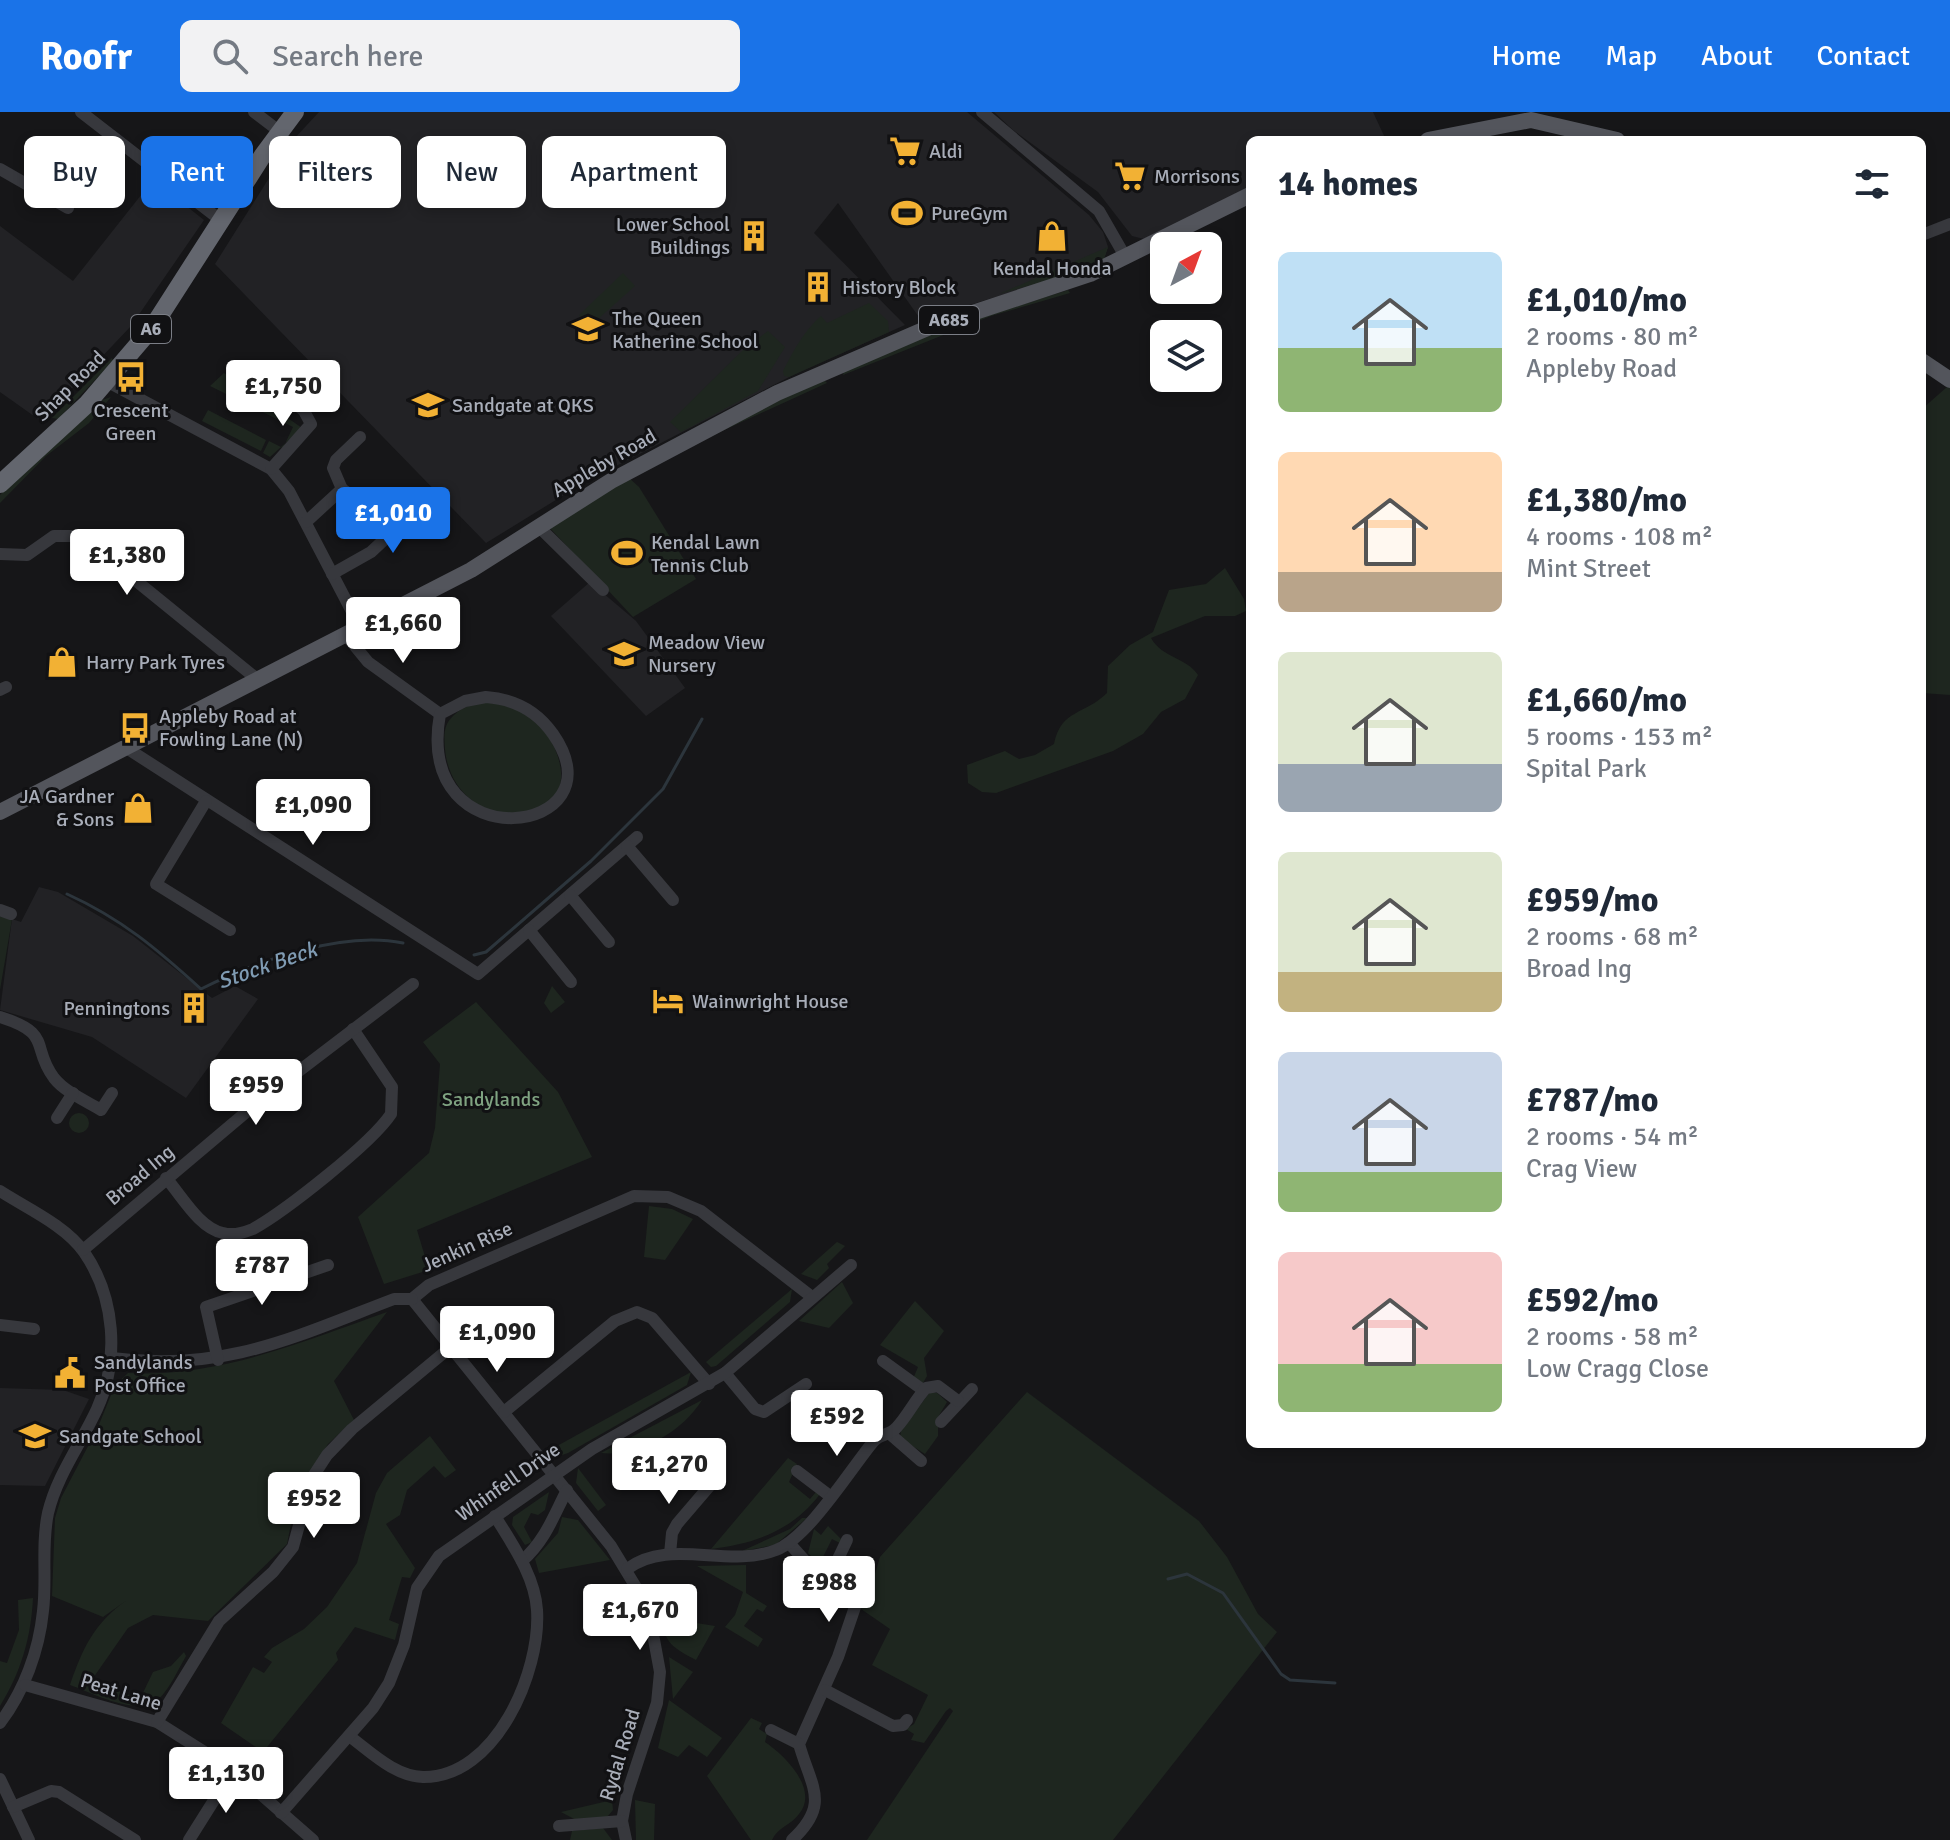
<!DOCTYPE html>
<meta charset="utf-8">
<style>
:root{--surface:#fff;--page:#f2f2f3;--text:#1f2937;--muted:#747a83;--accent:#1a73e8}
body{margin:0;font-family:Signika,sans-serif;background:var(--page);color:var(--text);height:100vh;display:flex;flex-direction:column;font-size:30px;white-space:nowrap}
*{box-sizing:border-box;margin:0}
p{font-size:26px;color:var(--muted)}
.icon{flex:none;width:44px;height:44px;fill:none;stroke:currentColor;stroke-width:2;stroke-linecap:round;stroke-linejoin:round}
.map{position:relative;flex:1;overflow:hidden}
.side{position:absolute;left:1246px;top:24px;width:680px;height:1312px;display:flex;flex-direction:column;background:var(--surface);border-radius:12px;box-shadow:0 4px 12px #0003}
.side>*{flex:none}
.guide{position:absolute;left:24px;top:24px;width:760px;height:72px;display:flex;gap:16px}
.needle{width:52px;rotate:41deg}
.tools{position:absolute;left:1150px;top:120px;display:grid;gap:16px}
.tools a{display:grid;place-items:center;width:72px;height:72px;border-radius:12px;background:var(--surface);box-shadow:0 4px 12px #0003;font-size:40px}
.price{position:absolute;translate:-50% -68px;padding:0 18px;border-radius:8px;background:#fff;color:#222;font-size:26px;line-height:52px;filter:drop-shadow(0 2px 4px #0008)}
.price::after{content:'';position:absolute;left:50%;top:48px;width:24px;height:18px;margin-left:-12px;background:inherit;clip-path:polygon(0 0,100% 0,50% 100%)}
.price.active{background:var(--accent);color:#fff}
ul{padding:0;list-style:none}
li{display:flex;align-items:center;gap:24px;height:200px;padding:0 32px}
li span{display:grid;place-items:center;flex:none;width:224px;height:160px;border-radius:12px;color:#555}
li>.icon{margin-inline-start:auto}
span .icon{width:96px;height:96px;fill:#fffc;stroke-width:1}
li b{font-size:34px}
h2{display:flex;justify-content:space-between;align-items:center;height:96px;padding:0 32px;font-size:34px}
.pill{padding:0 28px;border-radius:12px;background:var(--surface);box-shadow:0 4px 12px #0003;font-size:28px;line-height:72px}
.pill.active{background:var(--accent);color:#fff}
header{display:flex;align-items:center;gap:48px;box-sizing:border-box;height:112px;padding:0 40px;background:var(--accent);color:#fff}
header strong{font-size:38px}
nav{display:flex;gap:44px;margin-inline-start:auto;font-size:28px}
.search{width:560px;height:72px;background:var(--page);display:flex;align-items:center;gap:20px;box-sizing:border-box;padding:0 28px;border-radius:12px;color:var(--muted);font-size:30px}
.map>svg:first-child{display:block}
.built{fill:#222225}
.green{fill:#1e261f}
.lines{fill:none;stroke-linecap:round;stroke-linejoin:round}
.stream{stroke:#2c353c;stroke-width:3}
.minor{stroke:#37383d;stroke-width:12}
.major{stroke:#53555c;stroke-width:16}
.highway{stroke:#63666e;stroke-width:18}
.labels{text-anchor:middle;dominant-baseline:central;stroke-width:6;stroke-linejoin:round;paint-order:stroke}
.shield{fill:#111113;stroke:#7b7e86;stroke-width:2}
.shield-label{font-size:18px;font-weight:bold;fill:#a8adb8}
.poi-label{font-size:20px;fill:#a8adb8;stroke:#111113;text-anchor:start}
.street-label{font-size:20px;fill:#a8adb8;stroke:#111113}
.park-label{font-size:20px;fill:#7fa381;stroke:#111113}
.water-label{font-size:22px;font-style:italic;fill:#7f9bb3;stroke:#111113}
</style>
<header>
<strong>Roofr</strong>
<div class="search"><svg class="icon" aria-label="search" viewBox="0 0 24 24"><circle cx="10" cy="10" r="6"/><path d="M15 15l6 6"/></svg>Search here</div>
<nav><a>Home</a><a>Map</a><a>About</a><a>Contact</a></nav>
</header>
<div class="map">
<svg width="1950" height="1728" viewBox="0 0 1950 1728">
<rect width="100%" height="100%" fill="#161618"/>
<g class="built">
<path d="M319,0H967L1089,103L1103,120L1108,135L1104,147L1067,163L921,208L838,91L814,121L905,213L797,261L585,370L486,431L215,152L293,28Z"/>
<path d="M994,0H1373L1386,28H1250V77L1144,127L1132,124L1098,80L1013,18Z"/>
<path d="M153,68L204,108L131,214L41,309L0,280V114L73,169Z"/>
<path d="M590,470L636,509L685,576L646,604L551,504Z"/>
<path d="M39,775L58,780L133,824L212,886L235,874L258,887L186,986L92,925L0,898L12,807L21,810Z"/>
<path d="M0,1276L63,1278L89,1287L45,1374L0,1373Z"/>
</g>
<g class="green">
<path d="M1108,135L1104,147L1067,163L999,182Z"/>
<path d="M623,161L635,174L588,216L579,203Z"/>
<path d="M1068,178L1070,181L991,204L843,263L844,257L902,231Z"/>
<path d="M869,191L888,209L889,220L789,265L784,264L783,259C794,238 803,220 821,204L827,211Z"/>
<path d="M768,219L785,235L758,279L681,320L670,310L742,239Z"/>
<path d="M112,246L113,249L58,307L52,306Z"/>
<path d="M224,261L302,316L270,345L263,341L269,329L283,336L293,315L210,274Z"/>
<path d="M823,267L827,271L698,330L805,274Z"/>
<path d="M1947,275L1950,276V583L1922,581V297Z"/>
<path d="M111,285L89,311L46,344L0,391V383L12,370L102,288Z"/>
<path d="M208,298L266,328L261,339L202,309Z"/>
<path d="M629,366L639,375L696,467L633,505L549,415Z"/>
<path d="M1225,456L1244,487L1246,499L1235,504H1205L1151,526C1162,546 1186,545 1198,563L1185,587L1161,600L1143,622L1113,639L996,681L982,680L968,671L967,653L1005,639L1019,647L1035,643L1054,632C1061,597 1085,603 1107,581L1108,554L1130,533L1153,520L1169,478L1206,472Z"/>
<path d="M487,589C500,591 516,595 528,603C554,619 580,677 542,695C495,717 449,685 445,637C444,623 443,613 454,603C463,594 475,592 487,589Z"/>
<path d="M0,804L12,807L0,878Z"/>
<path d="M552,874L565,890L551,901L544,891Z"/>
<path d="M476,890L558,980L592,1045L417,1118L429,1158L384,1172L358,1105L429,1041L435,1016L440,952L423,930Z"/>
<circle cx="79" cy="1011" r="10"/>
<path d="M649,1094L672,1097L693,1107L665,1148L644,1145Z"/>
<path d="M837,1130L845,1134L827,1152L829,1156L817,1168L801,1162Z"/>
<path d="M842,1170L853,1191L829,1216L799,1209Z"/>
<path d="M792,1177L790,1190L716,1254L711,1255L706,1250Z"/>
<path d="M915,1189L944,1219L924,1246L927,1264L923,1271L913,1267L918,1255L880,1233Z"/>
<path d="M387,1200L334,1269L354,1308L328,1332L297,1382L287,1432L208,1509L153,1503L128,1516L91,1569L140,1587L153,1560L171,1554L184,1540L186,1544C178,1558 170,1576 159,1587C138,1606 93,1581 70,1573C82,1537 95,1510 127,1488L103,1505L52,1484L55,1406L61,1386L98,1315L115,1273L128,1261C217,1266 305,1229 387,1200Z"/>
<path d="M691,1260L687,1273L568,1341L559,1344L548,1339Z"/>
<path d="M930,1280L937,1281L947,1290L938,1305V1324L925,1342L900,1326L901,1319Z"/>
<path d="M1027,1280L1199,1409L1227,1445L1258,1502L1277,1520L1113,1728H867L953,1599L950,1596L946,1599L924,1631L911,1628L914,1622L906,1617L914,1612L928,1583L872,1553L890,1517L861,1497L859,1486L869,1482L880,1445Z"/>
<path d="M702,1288C682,1320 639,1345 601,1341Z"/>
<path d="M430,1324L456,1358L445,1366L434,1354L407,1378L400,1403L386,1412L415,1456L410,1466L402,1465L389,1508L399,1512L395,1528L355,1515L336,1541L338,1548L263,1640L221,1611L253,1555L264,1561L272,1550L264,1545L272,1536L304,1517L327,1495L357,1451L376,1381L387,1361Z"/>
<path d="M788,1346L797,1352L789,1370L810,1387L816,1380L820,1382C793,1418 755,1432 711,1437Z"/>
<path d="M578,1356L606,1393L598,1399L576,1371Z"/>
<path d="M549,1380L545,1398L538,1403L531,1401L524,1415L532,1430L525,1433L512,1413L513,1405Z"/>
<path d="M562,1405L578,1408L610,1448L539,1461L535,1447L558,1421Z"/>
<path d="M802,1406H807L775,1433L742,1439L790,1417Z"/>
<path d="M828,1414L842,1428L840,1431L832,1427L820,1451L828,1456L825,1458L808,1441L814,1417L821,1423Z"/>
<path d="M746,1453V1481L767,1494L763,1500L757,1497L744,1514L763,1527L758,1535L725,1515L735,1503L743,1480L697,1454Z"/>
<path d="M33,1486C31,1526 21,1560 0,1594V1549L7,1551L19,1518L18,1488Z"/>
<path d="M684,1509L715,1514L696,1548C676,1537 666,1533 662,1511Z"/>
<path d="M669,1545L693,1560L673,1587Z"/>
<path d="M669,1588L722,1626L707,1645L689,1633L678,1645L658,1636Z"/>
<path d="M751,1606L762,1611L759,1617L767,1622L765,1630C783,1642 820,1677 799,1702C791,1713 778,1715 772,1728H751L707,1664Z"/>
<path d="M612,1688L613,1698L607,1705L576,1708L561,1700Z"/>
<path d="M635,1688L655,1692L654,1728H636Z"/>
<path d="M603,1716L612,1728H570L572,1719Z"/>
</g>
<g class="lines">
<g class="stream">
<path d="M67,782C122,807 157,837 201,877C257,849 342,818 403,831"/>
<path d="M474,843L486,840L591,749L663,677L702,607"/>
<path d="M1168,1467L1187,1462L1223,1481L1281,1562L1290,1568L1335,1571"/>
</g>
<g class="minor">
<path d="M81,0L223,110"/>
<path d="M254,0L279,19"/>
<path d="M982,0L1099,99L1126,146"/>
<path d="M0,57L68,96"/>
<path d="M1922,123L1950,112"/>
<path d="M108,270L271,357L289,379L360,515"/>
<path d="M271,357L311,312L304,299L278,277"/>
<path d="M342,377L370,397L393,381"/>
<path d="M306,410L342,377L333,356L336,348L360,325"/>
<path d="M538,414L603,478"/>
<path d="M0,442L27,443L54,424H81L257,567"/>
<path d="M332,462L371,440L429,386"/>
<path d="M345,522L368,550L440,602"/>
<path d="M0,578L6,575"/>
<path d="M486,585C514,587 537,599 553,622C624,724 413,751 440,602L465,589Z"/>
<path d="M128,637L478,862L637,725"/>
<path d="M206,689L156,772L230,818"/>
<path d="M627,734L673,788"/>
<path d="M570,783L609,830"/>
<path d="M0,798L11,802"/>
<path d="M529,818L571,870"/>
<path d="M0,905C54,922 30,934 54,966C65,980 86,989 101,998L112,981"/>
<path d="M57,1006L73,981"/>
<path d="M166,1066C182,1084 199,1116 223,1121C233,1124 243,1121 253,1117C285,1099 371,1032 391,1002L392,975L353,917"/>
<path d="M0,1079C26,1096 65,1113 84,1140C115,1185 120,1247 97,1297C81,1332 57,1363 48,1401C41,1434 47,1467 43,1499C39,1539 24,1579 0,1611"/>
<path d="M83,1138L257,991L413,872"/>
<path d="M412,1187L611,1434L648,1495L660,1560L657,1591L627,1682L622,1709L626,1728"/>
<path d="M412,1187L429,1173L634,1084L668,1085L701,1099L812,1185"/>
<path d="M0,1213L34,1217"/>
<path d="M112,1246C223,1261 294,1225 394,1187H412"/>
<path d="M218,1248L206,1195L328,1153"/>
<path d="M883,1249L923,1278"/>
<path d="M725,1261L755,1297L764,1300L806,1272"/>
<path d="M504,1300L615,1209L637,1200L652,1206L709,1272"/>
<path d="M941,1310L972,1277"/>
<path d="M890,1322L921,1349"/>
<path d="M797,1359L830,1384"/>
<path d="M789,1431L815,1460L848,1479L855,1495L838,1545L799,1632C811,1675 831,1692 792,1728"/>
<path d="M670,1442L672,1421L677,1412L718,1364"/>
<path d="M522,1449C545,1429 553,1405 567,1378"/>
<path d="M627,1457C669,1425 728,1457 776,1438C808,1426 850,1358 873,1330C880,1321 890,1324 897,1315C908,1303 915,1288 926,1276L938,1274L958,1289"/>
<path d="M828,1468L847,1428"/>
<path d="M25,1573L157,1610L233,1658L313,1728"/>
<path d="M825,1578L893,1614L903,1613L907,1608"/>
<path d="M157,1610L219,1509L273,1460L293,1435L312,1366L327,1343L352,1317L452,1234"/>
<path d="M771,1618L799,1632"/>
<path d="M349,1624C371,1640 394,1664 423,1665C496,1666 541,1559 537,1498C535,1464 512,1432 495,1404"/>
<path d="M0,1667L29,1728"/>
<path d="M13,1695L51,1679L59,1680L135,1728"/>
<path d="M281,1701L373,1596L389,1571L404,1533L417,1476L439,1444L592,1337L725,1261L851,1153"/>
<path d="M559,1714L622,1709"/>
<path d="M189,1728L233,1658"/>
</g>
<g class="major">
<path d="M1428,28L1531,8L1617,28"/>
<path d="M1922,249L1950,268"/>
<path d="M0,700L471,458L611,369L777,281L930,215L1090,162L1250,83"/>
</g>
<path class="highway" d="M0,372L86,293L152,216L263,43L295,0"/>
</g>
<defs>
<symbol id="supermarket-bare" viewBox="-9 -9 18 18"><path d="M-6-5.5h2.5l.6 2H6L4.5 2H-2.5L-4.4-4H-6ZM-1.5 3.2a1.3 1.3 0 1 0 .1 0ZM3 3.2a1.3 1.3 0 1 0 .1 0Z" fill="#f2b134" stroke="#111113" stroke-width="2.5" paint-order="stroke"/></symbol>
<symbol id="stadium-bare" viewBox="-9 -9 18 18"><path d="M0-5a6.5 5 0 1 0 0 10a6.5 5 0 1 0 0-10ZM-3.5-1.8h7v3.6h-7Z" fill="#f2b134" stroke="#111113" stroke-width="2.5" paint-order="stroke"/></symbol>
<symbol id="building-bare" viewBox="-9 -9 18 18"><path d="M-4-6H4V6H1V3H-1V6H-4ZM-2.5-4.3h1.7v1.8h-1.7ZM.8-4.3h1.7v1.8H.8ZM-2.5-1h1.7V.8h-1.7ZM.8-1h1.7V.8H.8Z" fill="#f2b134" stroke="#111113" stroke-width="2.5" paint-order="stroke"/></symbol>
<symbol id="shop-bare" viewBox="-9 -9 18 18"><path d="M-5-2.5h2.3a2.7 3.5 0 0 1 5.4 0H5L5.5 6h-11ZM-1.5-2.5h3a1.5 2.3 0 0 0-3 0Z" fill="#f2b134" stroke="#111113" stroke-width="2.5" paint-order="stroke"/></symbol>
<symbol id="school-bare" viewBox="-9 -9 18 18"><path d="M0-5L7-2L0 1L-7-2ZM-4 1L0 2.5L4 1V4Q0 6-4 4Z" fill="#f2b134" stroke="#111113" stroke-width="2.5" paint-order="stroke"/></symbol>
<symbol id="bus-bare" viewBox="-9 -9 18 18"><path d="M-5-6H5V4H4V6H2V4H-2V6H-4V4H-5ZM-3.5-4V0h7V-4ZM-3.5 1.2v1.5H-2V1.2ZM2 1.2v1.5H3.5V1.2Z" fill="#f2b134" stroke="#111113" stroke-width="2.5" paint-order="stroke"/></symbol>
<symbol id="hotel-bare" viewBox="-9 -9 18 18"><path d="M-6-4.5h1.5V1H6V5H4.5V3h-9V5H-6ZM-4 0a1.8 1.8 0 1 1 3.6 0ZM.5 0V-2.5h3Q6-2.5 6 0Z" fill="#f2b134" stroke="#111113" stroke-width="2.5" paint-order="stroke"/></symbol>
<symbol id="civic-bare" viewBox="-9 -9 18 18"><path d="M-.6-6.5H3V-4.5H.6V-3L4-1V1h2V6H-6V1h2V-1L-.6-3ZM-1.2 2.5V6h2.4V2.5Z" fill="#f2b134" stroke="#111113" stroke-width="2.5" paint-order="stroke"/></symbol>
</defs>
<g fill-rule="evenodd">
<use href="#supermarket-bare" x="883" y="17" width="44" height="44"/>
<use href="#supermarket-bare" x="1108" y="42" width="44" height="44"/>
<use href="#stadium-bare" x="885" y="79" width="44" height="44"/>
<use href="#building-bare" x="732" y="102" width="44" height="44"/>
<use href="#shop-bare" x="1030" y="102" width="44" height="44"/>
<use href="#building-bare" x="796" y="153" width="44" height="44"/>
<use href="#school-bare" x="566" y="195" width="44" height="44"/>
<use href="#bus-bare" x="109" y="243" width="44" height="44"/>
<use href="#school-bare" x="406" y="271" width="44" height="44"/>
<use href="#stadium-bare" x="605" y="419" width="44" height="44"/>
<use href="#school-bare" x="602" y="520" width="44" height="44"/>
<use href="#shop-bare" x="40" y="528" width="44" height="44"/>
<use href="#bus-bare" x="113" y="594" width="44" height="44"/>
<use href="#shop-bare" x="116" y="674" width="44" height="44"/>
<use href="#hotel-bare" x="646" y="867" width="44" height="44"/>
<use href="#building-bare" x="172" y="874" width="44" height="44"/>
<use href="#civic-bare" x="48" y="1239" width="44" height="44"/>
<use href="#school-bare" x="13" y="1302" width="44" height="44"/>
</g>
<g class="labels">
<g class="shield">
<rect x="919" y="194" width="60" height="28" rx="6"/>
<rect x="131" y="203" width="40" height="28" rx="6"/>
</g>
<g class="shield-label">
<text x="949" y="208">A685</text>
<text x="151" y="217">A6</text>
</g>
<g class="poi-label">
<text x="929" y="39">Aldi</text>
<text x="1154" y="64">Morrisons</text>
<text x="931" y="101">PureGym</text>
<text x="730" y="112" text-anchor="end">Lower School<tspan x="730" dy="23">Buildings</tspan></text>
<text x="1052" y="156" text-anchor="middle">Kendal Honda</text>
<text x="842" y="175">History Block</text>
<text x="612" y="206">The Queen<tspan x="612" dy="23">Katherine School</tspan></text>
<text x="452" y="293">Sandgate at QKS</text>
<text x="131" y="298" text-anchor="middle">Crescent<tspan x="131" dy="23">Green</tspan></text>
<text x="651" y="430">Kendal Lawn<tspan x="651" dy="23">Tennis Club</tspan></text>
<text x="648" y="530">Meadow View<tspan x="648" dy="23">Nursery</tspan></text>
<text x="86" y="550">Harry Park Tyres</text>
<text x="159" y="604">Appleby Road at<tspan x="159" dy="23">Fowling Lane (N)</tspan></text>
<text x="114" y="684" text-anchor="end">JA Gardner<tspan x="114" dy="23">&amp; Sons</tspan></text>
<text x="692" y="889">Wainwright House</text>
<text x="170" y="896" text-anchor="end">Penningtons</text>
<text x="94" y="1250">Sandylands<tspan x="94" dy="23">Post Office</tspan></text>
<text x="59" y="1324">Sandgate School</text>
</g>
<g class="street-label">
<text transform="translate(70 274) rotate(-45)">Shap Road</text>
<text transform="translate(604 351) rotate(-30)">Appleby Road</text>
<text transform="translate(140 1063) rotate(-40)">Broad Ing</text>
<text transform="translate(467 1135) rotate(-24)">Jenkin Rise</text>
<text transform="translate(508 1370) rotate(-35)">Whinfell Drive</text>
<text transform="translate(121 1580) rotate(17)">Peat Lane</text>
<text transform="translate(620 1643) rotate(-73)">Rydal Road</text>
</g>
<g class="park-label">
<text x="491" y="987">Sandylands</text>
</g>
<g class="water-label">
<text transform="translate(267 853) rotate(-19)">Stock Beck</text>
</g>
</g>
</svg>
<div class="tools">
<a><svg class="needle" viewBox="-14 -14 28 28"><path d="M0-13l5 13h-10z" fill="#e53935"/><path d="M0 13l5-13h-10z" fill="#747a83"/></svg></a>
<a><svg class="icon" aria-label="layers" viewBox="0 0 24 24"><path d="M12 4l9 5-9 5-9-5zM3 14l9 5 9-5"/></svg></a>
</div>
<b class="price" style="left:283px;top:316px">£1,750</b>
<b class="price active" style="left:393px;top:443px">£1,010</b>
<b class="price" style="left:127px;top:485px">£1,380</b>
<b class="price" style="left:403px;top:553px">£1,660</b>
<b class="price" style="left:313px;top:735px">£1,090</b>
<b class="price" style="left:256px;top:1015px">£959</b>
<b class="price" style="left:262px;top:1195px">£787</b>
<b class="price" style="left:497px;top:1262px">£1,090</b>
<b class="price" style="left:837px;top:1346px">£592</b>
<b class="price" style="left:669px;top:1394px">£1,270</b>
<b class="price" style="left:314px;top:1428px">£952</b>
<b class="price" style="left:829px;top:1512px">£988</b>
<b class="price" style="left:640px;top:1540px">£1,670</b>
<b class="price" style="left:226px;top:1703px">£1,130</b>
<div class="guide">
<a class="pill">Buy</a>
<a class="pill active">Rent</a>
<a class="pill">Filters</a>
<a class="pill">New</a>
<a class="pill">Apartment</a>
</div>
<section class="side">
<h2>14 homes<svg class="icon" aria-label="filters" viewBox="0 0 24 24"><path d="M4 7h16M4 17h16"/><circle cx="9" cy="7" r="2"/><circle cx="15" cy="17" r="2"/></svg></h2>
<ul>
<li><span style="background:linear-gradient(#bfe0f5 60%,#8fb573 0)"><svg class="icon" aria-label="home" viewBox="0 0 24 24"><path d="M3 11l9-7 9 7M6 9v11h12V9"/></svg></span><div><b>£1,010/mo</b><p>2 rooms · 80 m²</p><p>Appleby Road</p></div></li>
<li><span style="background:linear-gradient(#ffd9b3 75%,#b9a48a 0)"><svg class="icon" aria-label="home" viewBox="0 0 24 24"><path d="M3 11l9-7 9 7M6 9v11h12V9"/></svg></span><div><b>£1,380/mo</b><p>4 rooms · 108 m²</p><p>Mint Street</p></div></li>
<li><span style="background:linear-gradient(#dfe7d0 70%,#9aa5b1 0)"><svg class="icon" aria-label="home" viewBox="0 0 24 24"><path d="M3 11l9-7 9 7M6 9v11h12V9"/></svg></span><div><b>£1,660/mo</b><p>5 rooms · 153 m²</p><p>Spital Park</p></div></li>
<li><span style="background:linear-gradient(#dfe7d0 75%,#c2b280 0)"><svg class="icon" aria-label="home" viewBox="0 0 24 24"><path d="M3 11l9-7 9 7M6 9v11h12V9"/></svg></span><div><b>£959/mo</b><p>2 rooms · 68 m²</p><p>Broad Ing</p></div></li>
<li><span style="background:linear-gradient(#c9d6e8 75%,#8fb573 0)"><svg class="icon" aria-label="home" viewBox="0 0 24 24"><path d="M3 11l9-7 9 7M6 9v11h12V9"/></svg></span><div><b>£787/mo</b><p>2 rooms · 54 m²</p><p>Crag View</p></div></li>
<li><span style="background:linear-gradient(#f6c9c9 70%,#8fb573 0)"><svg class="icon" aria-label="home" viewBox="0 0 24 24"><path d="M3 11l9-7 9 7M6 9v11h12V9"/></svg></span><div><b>£592/mo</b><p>2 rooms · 58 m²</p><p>Low Cragg Close</p></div></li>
</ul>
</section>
</div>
